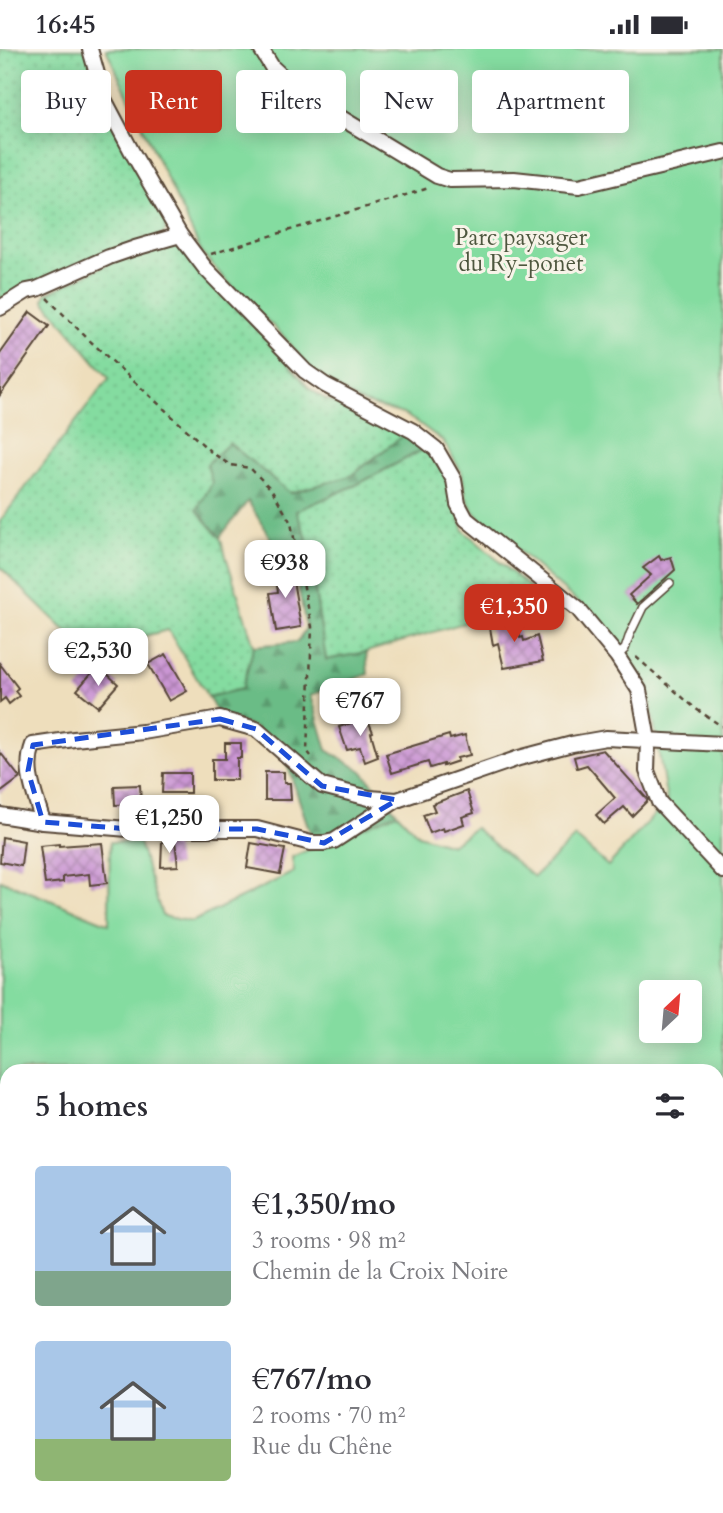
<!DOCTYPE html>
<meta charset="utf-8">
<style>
:root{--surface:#fff;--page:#f2f2f3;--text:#2b2b33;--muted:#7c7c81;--accent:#c8321e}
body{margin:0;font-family:Cardo,serif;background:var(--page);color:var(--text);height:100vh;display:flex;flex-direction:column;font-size:26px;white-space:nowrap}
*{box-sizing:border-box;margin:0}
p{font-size:23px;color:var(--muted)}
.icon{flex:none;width:38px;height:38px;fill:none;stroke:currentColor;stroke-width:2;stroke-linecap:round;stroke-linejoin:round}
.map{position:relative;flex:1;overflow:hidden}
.sheet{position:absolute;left:0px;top:1015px;width:724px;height:450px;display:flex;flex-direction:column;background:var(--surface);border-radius:21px 21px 0 0;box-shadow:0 4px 18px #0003}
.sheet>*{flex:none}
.hud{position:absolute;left:21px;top:21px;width:682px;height:63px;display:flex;gap:14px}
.needle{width:46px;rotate:26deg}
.buttons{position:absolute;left:639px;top:931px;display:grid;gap:14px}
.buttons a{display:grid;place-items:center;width:63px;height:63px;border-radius:7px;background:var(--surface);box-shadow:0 4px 18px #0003;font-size:35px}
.price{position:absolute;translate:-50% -60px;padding:0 16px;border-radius:14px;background:#fff;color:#222;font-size:23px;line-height:46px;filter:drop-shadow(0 2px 4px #0008)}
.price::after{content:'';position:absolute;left:50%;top:42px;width:21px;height:16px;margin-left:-10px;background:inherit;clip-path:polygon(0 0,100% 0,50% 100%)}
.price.current{background:var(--accent);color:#fff}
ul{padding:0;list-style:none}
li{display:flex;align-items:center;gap:21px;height:175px;padding:0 35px}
li span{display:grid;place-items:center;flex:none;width:196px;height:140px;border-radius:7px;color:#555}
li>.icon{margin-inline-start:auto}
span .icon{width:84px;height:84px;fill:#fffc;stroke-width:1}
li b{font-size:30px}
h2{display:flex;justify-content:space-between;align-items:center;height:84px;padding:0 35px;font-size:30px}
.pill{padding:0 24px;border-radius:7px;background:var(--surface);box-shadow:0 4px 18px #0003;font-size:24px;line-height:63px}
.pill.current{background:var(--accent);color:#fff}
.status{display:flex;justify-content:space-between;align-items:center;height:49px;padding:0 35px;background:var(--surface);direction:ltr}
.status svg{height:19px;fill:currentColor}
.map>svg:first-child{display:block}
.grass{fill:url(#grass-dots);stroke:#60835f;stroke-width:2}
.forest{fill:url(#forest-firs);stroke:#537352;stroke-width:2}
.park{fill:#84dca0;stroke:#60835f;stroke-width:2;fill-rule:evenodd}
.building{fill:url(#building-cross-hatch)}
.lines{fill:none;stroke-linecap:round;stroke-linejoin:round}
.service-casing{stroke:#564536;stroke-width:10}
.minor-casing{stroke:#564536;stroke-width:18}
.path{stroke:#564536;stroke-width:2.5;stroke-dasharray:5 5;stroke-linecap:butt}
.service{stroke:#fff;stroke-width:7}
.minor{stroke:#fff;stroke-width:14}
.marked{fill:none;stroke:#1d4ed8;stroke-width:5;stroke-dasharray:14 9;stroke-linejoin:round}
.labels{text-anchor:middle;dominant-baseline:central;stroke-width:6;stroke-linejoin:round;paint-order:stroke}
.park-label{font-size:23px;fill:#4d563e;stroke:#f7f3e8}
</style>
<div class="status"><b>16:45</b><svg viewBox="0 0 49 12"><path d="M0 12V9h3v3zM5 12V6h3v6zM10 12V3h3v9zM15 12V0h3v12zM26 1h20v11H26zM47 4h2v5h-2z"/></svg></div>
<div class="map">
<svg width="723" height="1464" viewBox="0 0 723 1464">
<defs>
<pattern id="grass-dots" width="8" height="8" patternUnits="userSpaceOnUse" patternTransform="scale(1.75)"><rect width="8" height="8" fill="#84dca0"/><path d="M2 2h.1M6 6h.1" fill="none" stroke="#73bd89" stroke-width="1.8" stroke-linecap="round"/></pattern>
<pattern id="forest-firs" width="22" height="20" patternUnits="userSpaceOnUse" patternTransform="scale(1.75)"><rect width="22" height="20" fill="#6bbc86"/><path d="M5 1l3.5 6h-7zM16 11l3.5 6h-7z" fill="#59996d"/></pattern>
<pattern id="building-cross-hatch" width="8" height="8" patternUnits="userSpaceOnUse" patternTransform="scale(1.75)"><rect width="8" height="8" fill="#cb96d4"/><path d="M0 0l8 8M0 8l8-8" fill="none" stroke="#a67bab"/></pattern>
</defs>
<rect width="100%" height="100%" fill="#f7f3e8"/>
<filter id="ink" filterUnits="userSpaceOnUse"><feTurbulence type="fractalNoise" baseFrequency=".0143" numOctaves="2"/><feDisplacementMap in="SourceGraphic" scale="14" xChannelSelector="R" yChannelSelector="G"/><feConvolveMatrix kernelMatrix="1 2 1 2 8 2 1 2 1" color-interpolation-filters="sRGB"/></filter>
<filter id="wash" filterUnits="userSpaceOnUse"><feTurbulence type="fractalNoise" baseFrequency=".00686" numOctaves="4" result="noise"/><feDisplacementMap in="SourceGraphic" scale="28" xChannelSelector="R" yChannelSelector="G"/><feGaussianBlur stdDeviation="1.57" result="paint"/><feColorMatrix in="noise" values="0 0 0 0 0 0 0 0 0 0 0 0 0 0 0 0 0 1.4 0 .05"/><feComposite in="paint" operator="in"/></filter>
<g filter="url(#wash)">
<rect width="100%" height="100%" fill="#eedebc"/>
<g class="grass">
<path d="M0,0H85L167,172L165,183L157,188L94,207L0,250Z"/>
<path d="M177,194L223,245L269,292L309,339L325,350L391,377L405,385L351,427L289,444L229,394L213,434L197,461L220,488L254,597L242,640L208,648L168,581L86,602L0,518V472L109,329L44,252L46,245L127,206Z"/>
<path d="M424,400L446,426L464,482L530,539L494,565L366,603L326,611L306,487L296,462L358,435Z"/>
</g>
<path class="forest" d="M405,385L424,400L358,435L296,462L306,487L326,611L366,603L368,625L311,646L327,701L362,722L397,764L418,786L451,796L475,779L651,982L718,1022L171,944L0,831L109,875L110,793L139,794L162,867L192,873L294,823L292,808L315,798L287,715L255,679L218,665L208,648L242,640L254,597L297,593L306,579L294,514L278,502L248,452L220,488L197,461L212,434L207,415L229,394L290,444L351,427Z"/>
<path class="park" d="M106,0H723V1464H0V831L109,875L110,793L139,794L162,867L192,873L294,823L292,808L397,764L418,786L451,796L475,779L534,828L575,788L608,817L667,752L647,634L620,601L580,555L474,463L466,448L462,424L444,393L420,375L403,365L358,352L312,322L284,288L222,227L202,204ZM651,943H690V982H651ZM7,1022H718V1458H7Z"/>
<g id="blocks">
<g class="building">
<path d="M30,263L49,277L0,346V305Z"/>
<path d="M659,507L661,511L671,508L675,521L637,555L629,546L651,526L643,519Z"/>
<path d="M290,514L301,578L276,582L270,544L278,543L274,517Z"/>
<path d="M516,568L520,589L523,588L524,592L537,587L543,612L504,619L498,594L493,596L489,573Z"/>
<path d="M166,605L187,642L169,652L148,615Z"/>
<path d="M0,615L18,639L15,642L19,647L9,655L5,649L0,653Z"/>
<path d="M94,621L101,627L105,623L118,635L98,658L77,641Z"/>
<path d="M367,669L373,683L371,684L378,708L365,713L360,698L347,701L339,678Z"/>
<path d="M449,686L450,690L465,686L470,706L457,709L458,712L443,717V715L430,719L428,713L392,724L386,705Z"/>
<path d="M225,694H241V709H237V731H212V710H225Z"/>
<path d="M603,701L648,751L632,767L624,758L604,775L596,766L615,749L587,716L577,719L574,708Z"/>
<path d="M0,703L20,729L0,744Z"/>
<path d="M265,723H284V734H290L291,751H265Z"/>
<path d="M163,724H190V744H162Z"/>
<path d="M140,736L141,755L115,756L114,737Z"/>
<path d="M467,742L474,764L462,768L464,775L444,782L443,779L430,784L423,766L435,762L432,755Z"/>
<path d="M2,788L24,792L21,817L0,813Z"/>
<path d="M175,792L178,817L161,818L162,793Z"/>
<path d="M102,794L107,834L90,836L89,825L63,828V833L45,835L40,797L59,795V797Z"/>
<path d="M251,794L285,800L280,825L247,819Z"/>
</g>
</g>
</g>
<g filter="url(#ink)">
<use href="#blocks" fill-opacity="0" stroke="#564536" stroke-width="2"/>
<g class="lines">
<defs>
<path id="service" d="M617,607L625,600L630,585L643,558L670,534"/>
<g id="minor">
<path d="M90,0L104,50L132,103L180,186L205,219L305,322L325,336L413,382L436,400L454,431L458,455L466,470L578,560L617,607L639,641L648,691L647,722L659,753L723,822"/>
<path d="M261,0L272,18L300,44L437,127L450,131L514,130L579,137L723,103"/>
<path d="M0,259L27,242L37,240L109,208L135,199L180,186"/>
<path d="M0,766L43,773L128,780H257L311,794H324L334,792L397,751L519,709L572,695L606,689L723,695"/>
<path d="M43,773C36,747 23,723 33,696L74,690L143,683L220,670L256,680L322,737L369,749L397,751"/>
</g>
</defs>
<use href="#service" class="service-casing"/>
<use href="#minor" class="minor-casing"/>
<g class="path">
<path d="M211,205L429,139"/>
<path d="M47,249L89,291L211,403L230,416L250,419L272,441L291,474L312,578L307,702L311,707"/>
<path d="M636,608L696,660L723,678"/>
</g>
<use href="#service" class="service"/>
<use href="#minor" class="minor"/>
</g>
</g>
<path class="marked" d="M220,670L256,680L322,737L397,751L324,794L257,780H128L43,773L28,722L33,696Z"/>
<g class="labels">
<g class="park-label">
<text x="521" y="188">Parc paysager<tspan x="521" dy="26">du Ry-ponet</tspan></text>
</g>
</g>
</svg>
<div class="buttons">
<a><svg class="needle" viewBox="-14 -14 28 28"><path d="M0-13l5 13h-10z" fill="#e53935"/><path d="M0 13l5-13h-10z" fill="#7c7c81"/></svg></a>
</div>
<b class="price" style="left:285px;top:551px">€938</b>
<b class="price current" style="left:514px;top:595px">€1,350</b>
<b class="price" style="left:98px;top:639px">€2,530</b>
<b class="price" style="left:360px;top:689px">€767</b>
<b class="price" style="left:169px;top:806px">€1,250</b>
<div class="hud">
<a class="pill">Buy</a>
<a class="pill current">Rent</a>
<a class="pill">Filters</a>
<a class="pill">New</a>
<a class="pill">Apartment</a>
</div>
<section class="sheet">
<h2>5 homes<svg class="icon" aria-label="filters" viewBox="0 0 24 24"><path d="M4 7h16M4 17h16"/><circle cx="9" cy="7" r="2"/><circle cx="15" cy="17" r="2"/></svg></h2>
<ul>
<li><span style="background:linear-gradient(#a9c7e8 75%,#7fa58c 0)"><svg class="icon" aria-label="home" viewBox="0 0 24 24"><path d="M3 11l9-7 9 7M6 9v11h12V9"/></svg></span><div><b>€1,350/mo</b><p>3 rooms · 98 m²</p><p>Chemin de la Croix Noire</p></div></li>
<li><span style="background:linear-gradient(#a9c7e8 70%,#8fb573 0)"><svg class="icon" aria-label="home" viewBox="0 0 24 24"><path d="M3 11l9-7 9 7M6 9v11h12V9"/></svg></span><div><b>€767/mo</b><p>2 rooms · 70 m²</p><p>Rue du Chêne</p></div></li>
</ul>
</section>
</div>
